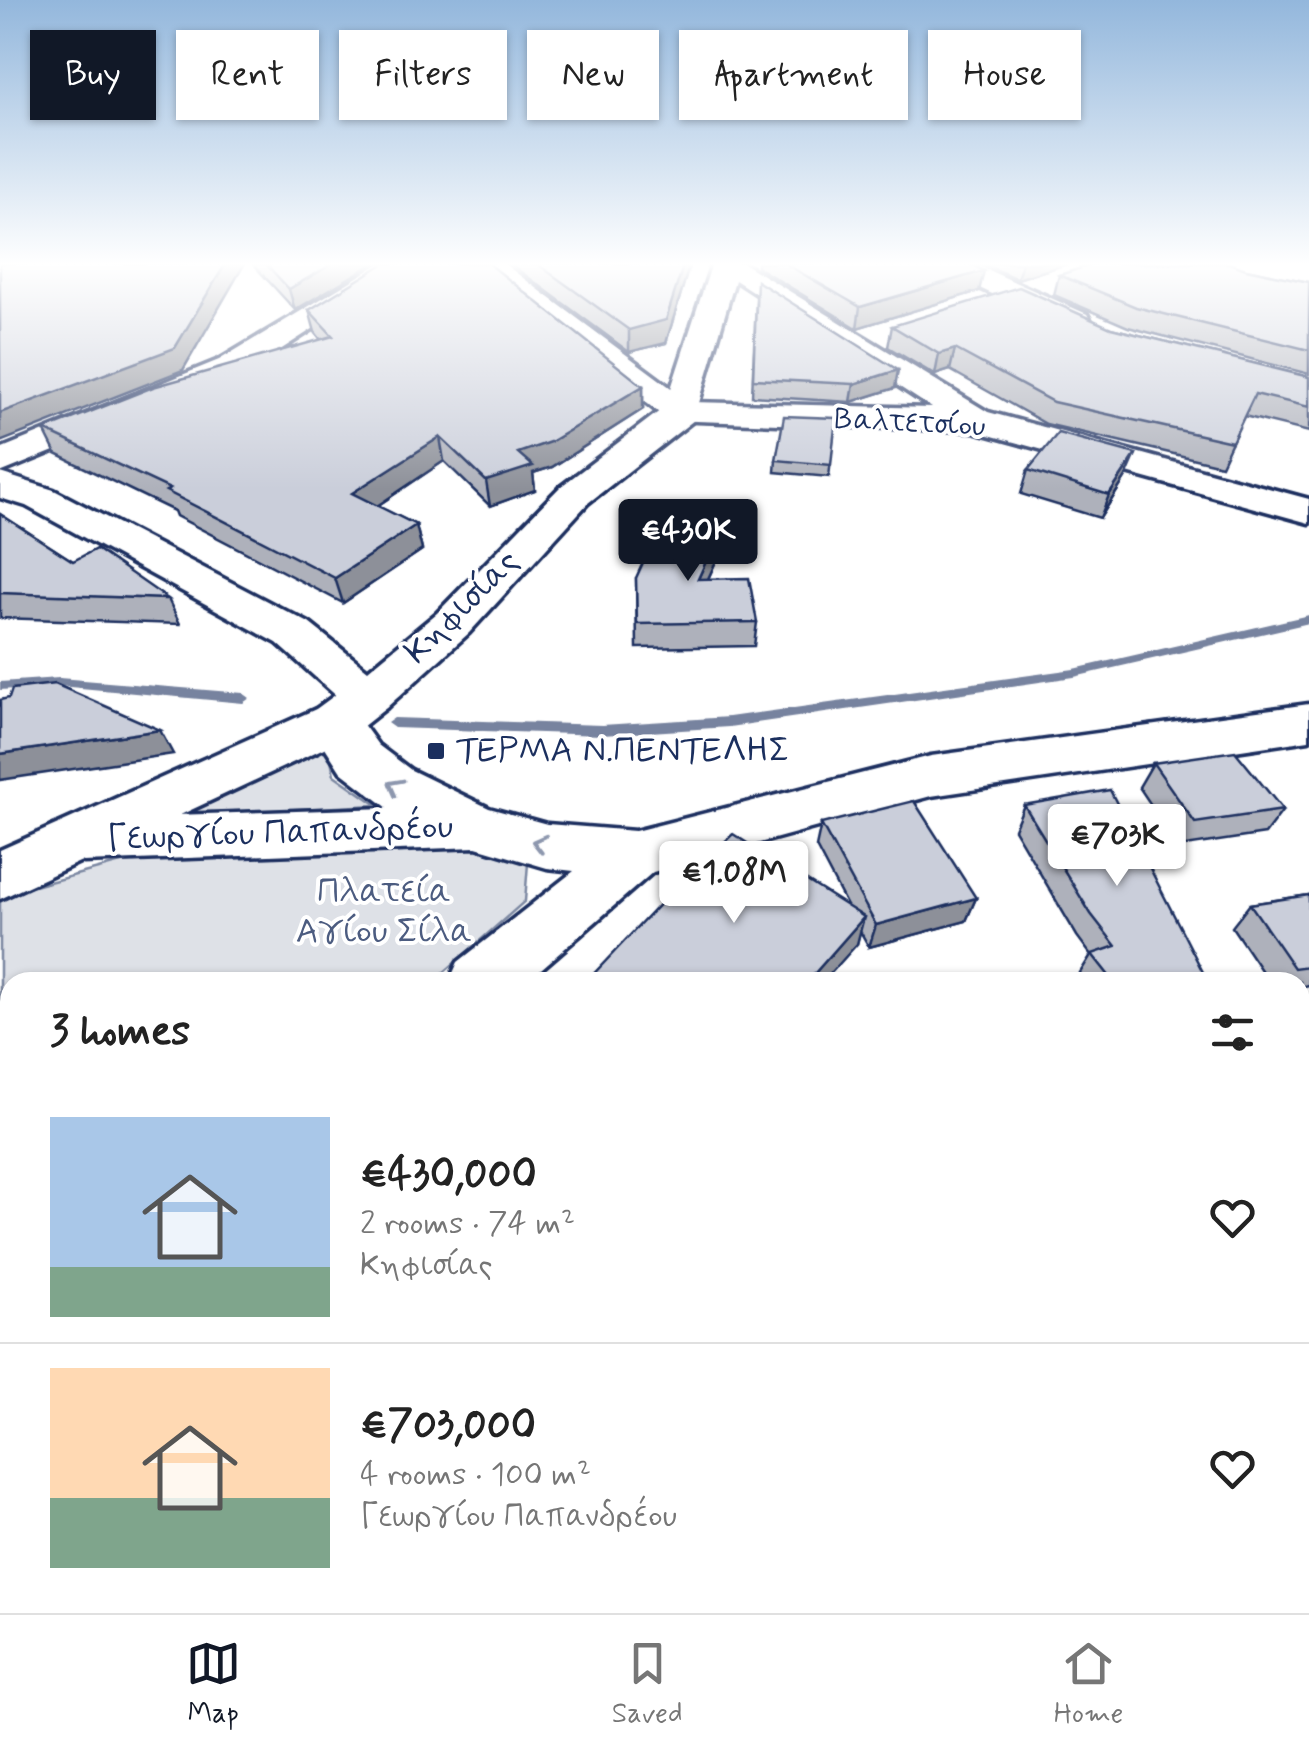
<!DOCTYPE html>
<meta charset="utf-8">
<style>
:root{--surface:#fff;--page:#f6f6f6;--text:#222;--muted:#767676;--line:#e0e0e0;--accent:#111827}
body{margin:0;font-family:Mynerve,sans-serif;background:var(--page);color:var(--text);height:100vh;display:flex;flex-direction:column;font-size:38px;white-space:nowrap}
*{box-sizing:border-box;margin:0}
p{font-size:32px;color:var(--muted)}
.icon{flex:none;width:55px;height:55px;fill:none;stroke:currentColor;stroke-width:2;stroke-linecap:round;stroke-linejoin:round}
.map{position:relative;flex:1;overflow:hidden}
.drawer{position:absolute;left:0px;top:972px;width:1310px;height:642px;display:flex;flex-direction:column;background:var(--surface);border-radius:30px 30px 0 0;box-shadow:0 2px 8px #0004}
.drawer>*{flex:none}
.hud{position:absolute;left:30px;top:30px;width:1250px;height:90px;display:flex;gap:20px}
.price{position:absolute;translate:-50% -85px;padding:0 22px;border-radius:10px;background:#fff;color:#222;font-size:32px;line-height:65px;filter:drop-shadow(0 2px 5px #0008)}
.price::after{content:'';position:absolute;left:50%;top:60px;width:30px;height:22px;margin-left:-15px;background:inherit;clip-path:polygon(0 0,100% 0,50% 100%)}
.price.selected{background:var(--accent);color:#fff}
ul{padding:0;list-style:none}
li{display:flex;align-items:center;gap:30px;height:250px;padding:0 50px}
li+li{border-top:2px solid var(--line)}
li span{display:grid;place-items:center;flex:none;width:280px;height:200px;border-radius:0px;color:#555}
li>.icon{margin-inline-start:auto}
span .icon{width:120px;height:120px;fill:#fffc;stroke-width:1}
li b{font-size:42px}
h2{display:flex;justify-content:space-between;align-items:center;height:120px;padding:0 50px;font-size:42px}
.pill{padding:0 35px;border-radius:0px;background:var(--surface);box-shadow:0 2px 8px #0004;font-size:35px;line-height:90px}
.pill.selected{background:var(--accent);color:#fff}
.dock{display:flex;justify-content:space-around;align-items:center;height:140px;border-top:2px solid var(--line);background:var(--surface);font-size:28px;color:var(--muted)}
.dock a{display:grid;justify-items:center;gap:5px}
.dock .selected{color:var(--accent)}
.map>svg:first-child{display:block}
.green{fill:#dee1e7;stroke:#7c88a2;stroke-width:2.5}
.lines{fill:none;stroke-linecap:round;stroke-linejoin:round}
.stream{fill:#77839f;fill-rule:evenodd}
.minor-casing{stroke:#1b2f5e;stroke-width:7}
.tertiary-casing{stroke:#1b2f5e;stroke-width:7}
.secondary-casing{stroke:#1b2f5e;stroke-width:7}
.minor{fill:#fff;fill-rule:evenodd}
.tertiary{fill:#fff;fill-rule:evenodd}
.secondary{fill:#fff;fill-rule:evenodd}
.wall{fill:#aeb1bb;stroke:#1b2f5e;stroke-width:2.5}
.shaded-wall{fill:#8d9099;stroke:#1b2f5e;stroke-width:2.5}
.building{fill:#caceda;stroke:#1b2f5e;stroke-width:2.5}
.oneway{stroke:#8d97ae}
.poi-dot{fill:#1b2f5e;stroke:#fff;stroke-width:4}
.labels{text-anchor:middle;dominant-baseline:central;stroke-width:8;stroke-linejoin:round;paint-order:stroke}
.far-street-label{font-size:30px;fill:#1b2f5e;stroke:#fff}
.street-label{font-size:35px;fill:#1b2f5e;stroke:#fff}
.poi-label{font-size:35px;fill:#1b2f5e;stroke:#fff;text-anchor:start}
.park-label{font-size:35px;fill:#4c5c80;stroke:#fff}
</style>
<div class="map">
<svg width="1309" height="1613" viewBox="0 0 1309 1613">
<rect width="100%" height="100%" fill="#fff"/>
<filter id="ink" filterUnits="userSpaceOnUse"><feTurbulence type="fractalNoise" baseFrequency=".01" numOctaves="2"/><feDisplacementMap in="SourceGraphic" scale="20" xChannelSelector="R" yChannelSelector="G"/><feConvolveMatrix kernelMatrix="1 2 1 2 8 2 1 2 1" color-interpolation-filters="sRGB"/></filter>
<g filter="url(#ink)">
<g class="green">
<path d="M328,743L334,775L377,805L180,815Z"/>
<path d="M493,845L528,863L525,901L433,982H10V1090H0V895L136,859Z"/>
</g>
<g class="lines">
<g class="stream">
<path d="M1309,615V623L1074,677L729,727L602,735L394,728L387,723L394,718L602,725L729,717L1074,669Z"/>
<path d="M59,678L243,693L250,698L243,703L59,686L0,690V682Z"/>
</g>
<defs>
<g id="minor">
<path d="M381,263H415L243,374L0,473V449L219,360Z"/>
<path d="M471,263H503L690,402L932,408L709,263H743L988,412L1309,499V523L974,431L668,420Z"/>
<path d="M935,263H972L1087,314L1091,321L1087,328H1065L939,269Z"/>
<path d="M1309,1091V1159L1300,1160V1092Z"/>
<path d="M10,1502V1603L0,1607V1506Z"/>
<path d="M793,1605H888L885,1613H790Z"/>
</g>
<g id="tertiary">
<path d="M712,263H740L694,420L588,503L469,633L386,708L368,713L350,708L277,643L26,506L0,498V473L54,490L309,623L368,670L437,613L560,487L665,407Z"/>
<path d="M334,704L352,709L378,745L411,770L489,808L547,824L635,831L931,756L1309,704V740L931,796L653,872L526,982H449L458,962L574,871L547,868L476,847L83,862L63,856L55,840L63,824L83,818L388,808L341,772L309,722L316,709Z"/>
<path d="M0,1094L10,1095V1165L0,1164Z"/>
</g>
<path id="secondary" d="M368,679L386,684L393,696L386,708L352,735L0,899V850L316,709L350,684Z"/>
</defs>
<use href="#minor" class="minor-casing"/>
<use href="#tertiary" class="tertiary-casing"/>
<use href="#secondary" class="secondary-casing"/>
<use href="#minor" class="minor"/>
<use href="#tertiary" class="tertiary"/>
<use href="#secondary" class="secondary"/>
</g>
<g class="wall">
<path d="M252,263H374L295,310Z"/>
<path d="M509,263H690L666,343L629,352Z"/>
<path d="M757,263H968L979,291L857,328L757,267Z"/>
<path d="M981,263H1070L1017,279Z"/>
<path d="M1246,269L1309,282V374L1128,327L1054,295L1059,275Z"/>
<path d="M756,298L895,388L851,402L752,396Z"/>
<path d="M309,310L643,386V409L552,467L533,473L535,490L490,506L444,461L377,506L416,525L422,550L343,603L176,516L174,511L56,454L44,430L321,340L315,332Z"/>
<path d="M892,326L1111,328L1309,377V432L1244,416L1221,465L1046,424L950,370L935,375L888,347Z"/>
<path d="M836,418L829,477L775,472L776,460Z"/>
<path d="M1028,470L1126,477L1100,518L1021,494Z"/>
<path d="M0,514L73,561L168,599L180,624L0,618Z"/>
<path d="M717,559L708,579L757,622L754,646L637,648L636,578Z"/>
<path d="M1153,763L1283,810L1265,834L1179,847L1139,787Z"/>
<path d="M1024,805L1208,982H1083L1078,976L1091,955L1077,936L1014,829Z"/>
<path d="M821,824L976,898L966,921L869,947L860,931L857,944L847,906L816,847Z"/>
<path d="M1309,895V985L1300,987V982H1269L1232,927L1250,904Z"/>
<path d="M1309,1580V1613H1296L1300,1605Z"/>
<path d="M982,1605H1251L1249,1613H992Z"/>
</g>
<g class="shaded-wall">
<path d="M226,263H245L183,370L0,442V413Z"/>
<path d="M334,263H374L295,310L289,289Z"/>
<path d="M684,263H690L666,343L629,352V330Z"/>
<path d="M1022,263H1070L1017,279Z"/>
<path d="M984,271L979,291L857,328L860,307Z"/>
<path d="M955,349L950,370L935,375L939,354Z"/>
<path d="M898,370L895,388L851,402L854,384Z"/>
<path d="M643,386V409L552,467L533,473L535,490L490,506L486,481L518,453Z"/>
<path d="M440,437L444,461L359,518L352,493Z"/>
<path d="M1136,454L1126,477L1100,518L1109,495Z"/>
<path d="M416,525L422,550L343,603L335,578Z"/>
<path d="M718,535L717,559L697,603L698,579Z"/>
<path d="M160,730L173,754L0,780V754Z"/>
<path d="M976,898L966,921L869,947L876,925Z"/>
<path d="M864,917L857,944L823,982H807Z"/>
<path d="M10,1389V1450L0,1462V1401Z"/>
<path d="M331,1605H354L349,1613H326Z"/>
<path d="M519,1605H525L535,1613H529Z"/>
</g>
<g class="building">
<path d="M0,263H226L175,348L0,413Z"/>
<path d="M265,263H334L289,289Z"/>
<path d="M385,263H488L643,386L550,442L518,453L533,466L486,481L440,437L352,493L416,525L335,578L166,491L170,489L44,430L153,387L333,336L309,310Z"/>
<path d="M536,263H684L666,320L629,330Z"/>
<path d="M784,263H968L984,271L860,307Z"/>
<path d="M1097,263H1229L1246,269L1309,282V350L1136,307L1059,275Z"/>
<path d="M757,281L898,370L854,384L753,379Z"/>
<path d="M1019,287L1111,328L1309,377V407L1255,394L1232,442L1053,402L955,349L939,354L892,326Z"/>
<path d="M784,416L836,418L831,465L776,460Z"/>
<path d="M1058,433L1136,454L1109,495L1028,470Z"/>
<path d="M0,514L73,561L96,549L168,599L0,593Z"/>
<path d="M660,525L718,535L698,579L749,578L757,622L637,624L636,578Z"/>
<path d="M55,684L160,730L0,754V700L9,698L12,689Z"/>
<path d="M1235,751L1283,810L1195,823L1153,763Z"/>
<path d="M1110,790L1208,982H1114L1092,954L1116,946L1091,914L1024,805Z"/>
<path d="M914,801L976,898L876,925L821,824Z"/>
<path d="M733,834L864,917L807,982H586L670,893Z"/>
<path d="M1309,895V966L1294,968L1250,904Z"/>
<path d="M0,1202L10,1210V1389L0,1401Z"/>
<path d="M1300,1330L1309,1341V1501L1300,1508Z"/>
<path d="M172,1605H331L326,1613H181Z"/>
<path d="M452,1605H519L529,1613H448Z"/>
<path d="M1009,1605H1251L1249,1613H1019Z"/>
</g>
<defs><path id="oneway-chevron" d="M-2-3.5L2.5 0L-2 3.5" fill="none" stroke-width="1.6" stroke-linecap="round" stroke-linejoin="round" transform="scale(2.5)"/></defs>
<g class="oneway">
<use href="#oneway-chevron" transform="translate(395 786) rotate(-152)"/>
<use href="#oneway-chevron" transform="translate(539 843) rotate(-166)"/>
</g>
</g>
<linearGradient id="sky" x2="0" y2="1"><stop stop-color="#93b7dc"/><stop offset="0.54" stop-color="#fff"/><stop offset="1" stop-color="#fff" stop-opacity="0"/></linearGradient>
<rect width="1309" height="489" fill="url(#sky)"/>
<rect class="poi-dot" x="426" y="741" width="20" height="20" rx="5"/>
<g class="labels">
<g class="far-street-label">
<text transform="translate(910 423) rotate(3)">Βαλτετσίου</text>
</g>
<g class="street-label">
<text transform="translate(462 607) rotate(-45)">Κηφισίας</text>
<text transform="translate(280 833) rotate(-2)">Γεωργίου Παπανδρέου</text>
</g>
<g class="poi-label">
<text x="456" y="751">ΤΕΡΜΑ Ν.ΠΕΝΤΕΛΗΣ</text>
</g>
<g class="park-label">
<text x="384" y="892">Πλατεία<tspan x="384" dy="40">Αγίου Σίλα</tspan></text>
</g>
</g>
</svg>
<b class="price selected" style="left:688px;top:584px">€430K</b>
<b class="price" style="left:1117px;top:889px">€703K</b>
<b class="price" style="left:734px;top:926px">€1.08M</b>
<div class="hud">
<a class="pill selected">Buy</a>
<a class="pill">Rent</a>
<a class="pill">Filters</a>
<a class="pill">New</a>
<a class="pill">Apartment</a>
<a class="pill">House</a>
</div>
<section class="drawer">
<h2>3 homes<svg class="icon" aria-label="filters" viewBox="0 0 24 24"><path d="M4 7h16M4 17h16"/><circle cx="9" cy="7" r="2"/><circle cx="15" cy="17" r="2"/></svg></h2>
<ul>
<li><span style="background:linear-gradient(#a9c7e8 75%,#7fa58c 0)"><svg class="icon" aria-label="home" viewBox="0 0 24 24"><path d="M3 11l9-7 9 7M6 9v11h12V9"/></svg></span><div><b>€430,000</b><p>2 rooms · 74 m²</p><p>Κηφισίας</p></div><svg class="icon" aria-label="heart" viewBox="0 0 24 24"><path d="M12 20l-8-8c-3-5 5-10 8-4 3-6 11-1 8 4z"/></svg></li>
<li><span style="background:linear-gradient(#ffd9b3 65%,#7fa58c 0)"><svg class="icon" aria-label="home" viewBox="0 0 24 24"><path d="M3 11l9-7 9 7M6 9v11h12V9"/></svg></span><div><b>€703,000</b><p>4 rooms · 100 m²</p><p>Γεωργίου Παπανδρέου</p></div><svg class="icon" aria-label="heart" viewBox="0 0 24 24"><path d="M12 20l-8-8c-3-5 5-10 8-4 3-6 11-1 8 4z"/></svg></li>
</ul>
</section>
</div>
<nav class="dock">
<a class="selected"><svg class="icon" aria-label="map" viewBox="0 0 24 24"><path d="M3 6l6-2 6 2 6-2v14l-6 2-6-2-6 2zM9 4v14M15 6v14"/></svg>Map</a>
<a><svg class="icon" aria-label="saved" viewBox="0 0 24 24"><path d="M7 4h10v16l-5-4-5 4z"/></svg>Saved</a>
<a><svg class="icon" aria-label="home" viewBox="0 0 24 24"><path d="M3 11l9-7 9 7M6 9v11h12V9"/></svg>Home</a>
</nav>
